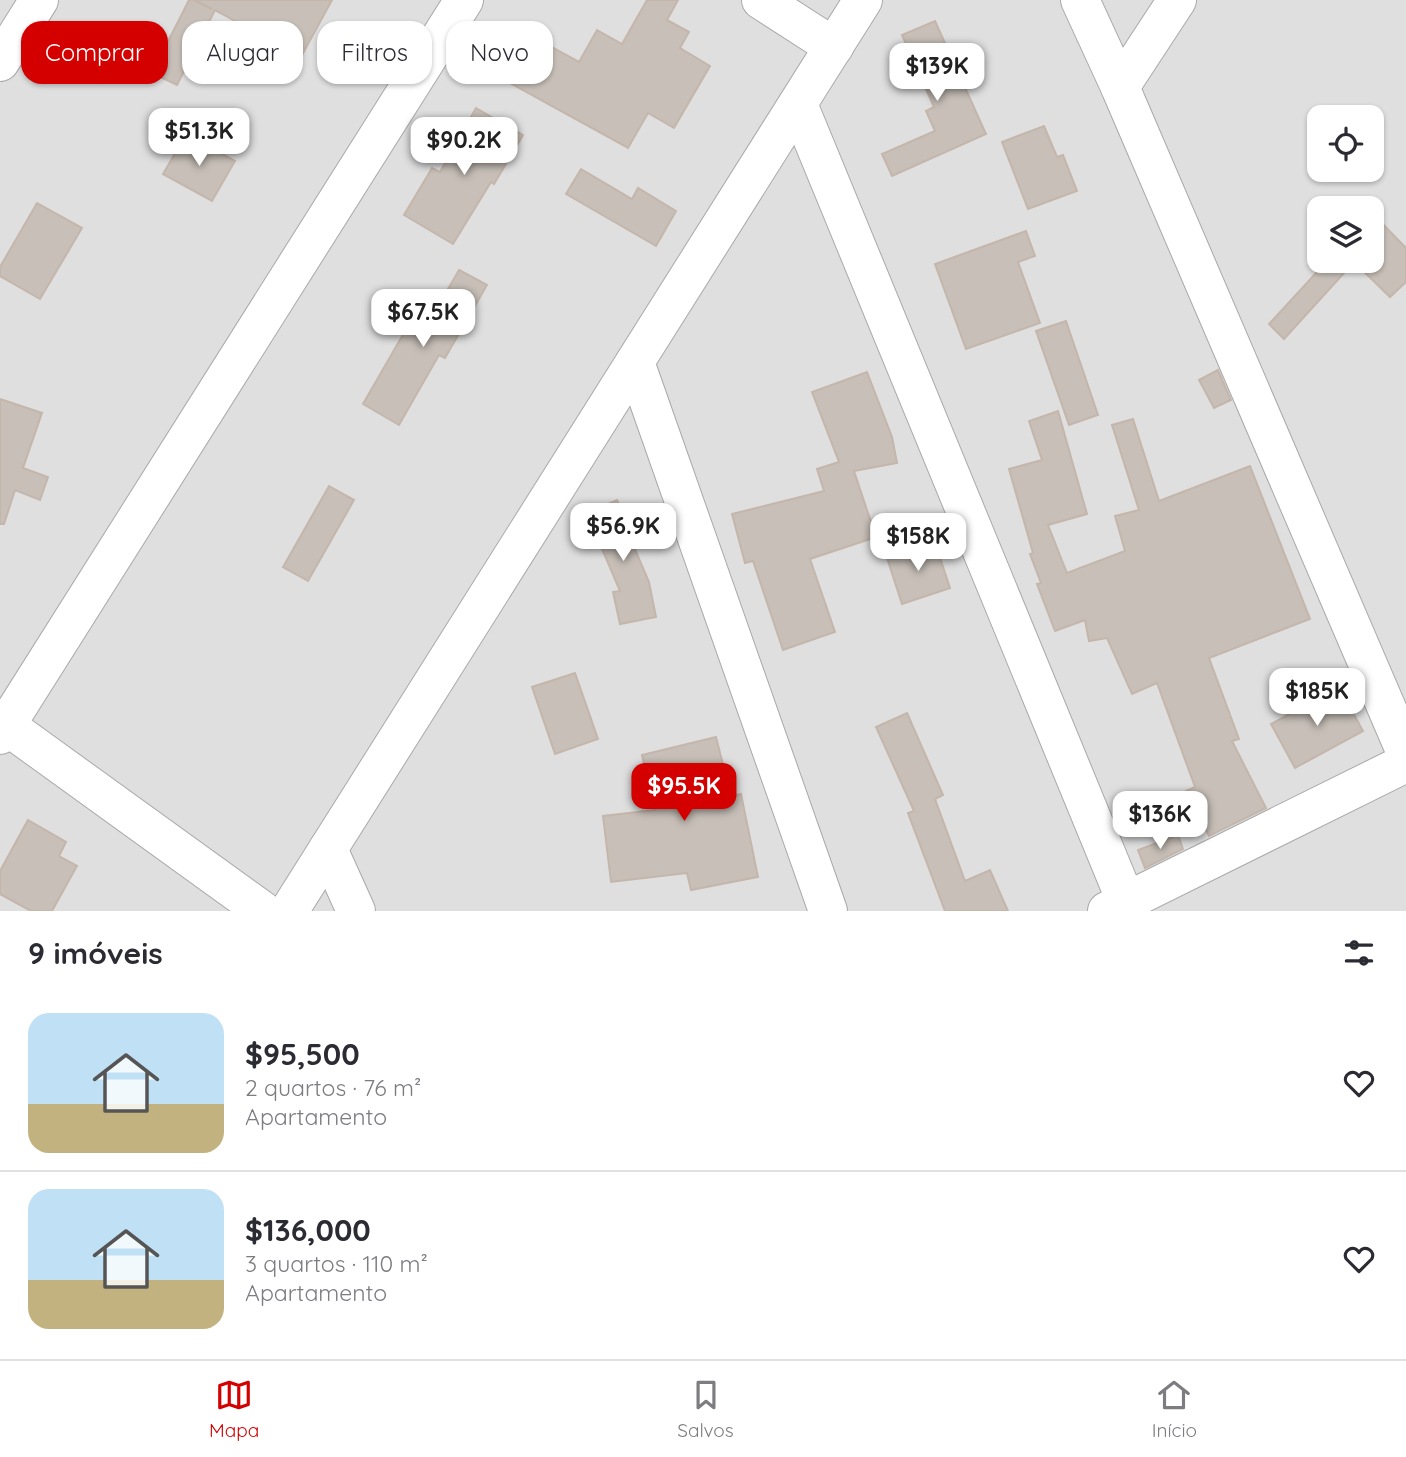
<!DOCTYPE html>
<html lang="pt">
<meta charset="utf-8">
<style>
:root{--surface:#fff;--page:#f7f7f7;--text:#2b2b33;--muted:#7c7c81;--line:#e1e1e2;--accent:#d40000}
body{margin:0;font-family:Quicksand,sans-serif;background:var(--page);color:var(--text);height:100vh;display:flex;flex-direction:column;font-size:26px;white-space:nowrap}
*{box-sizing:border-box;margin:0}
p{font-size:23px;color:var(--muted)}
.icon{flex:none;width:38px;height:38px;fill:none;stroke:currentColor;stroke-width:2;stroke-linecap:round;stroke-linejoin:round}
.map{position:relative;height:911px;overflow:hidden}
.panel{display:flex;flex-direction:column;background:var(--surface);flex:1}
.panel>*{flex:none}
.hud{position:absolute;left:21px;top:21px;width:700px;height:63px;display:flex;gap:14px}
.controls{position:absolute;left:1307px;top:105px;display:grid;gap:14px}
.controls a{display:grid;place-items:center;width:77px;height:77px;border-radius:14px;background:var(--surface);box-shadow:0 2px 5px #0004;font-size:35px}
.price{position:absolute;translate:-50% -60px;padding:0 16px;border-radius:14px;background:#fff;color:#222;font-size:23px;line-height:46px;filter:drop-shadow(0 2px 4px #0008)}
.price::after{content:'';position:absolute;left:50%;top:42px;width:21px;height:16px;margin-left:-10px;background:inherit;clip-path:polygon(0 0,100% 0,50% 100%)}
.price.active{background:var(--accent);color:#fff}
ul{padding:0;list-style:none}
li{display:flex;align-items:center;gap:21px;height:175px;padding:0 28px}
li+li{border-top:2px solid var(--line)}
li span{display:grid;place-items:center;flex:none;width:196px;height:140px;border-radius:21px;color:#555}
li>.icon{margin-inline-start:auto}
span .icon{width:84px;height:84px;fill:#fffc;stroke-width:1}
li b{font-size:30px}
h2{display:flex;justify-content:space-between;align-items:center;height:84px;padding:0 28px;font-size:30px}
.pill{padding:0 24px;border-radius:21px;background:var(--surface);box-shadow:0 2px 5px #0004;font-size:24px;line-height:63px}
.pill.active{background:var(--accent);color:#fff}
.menu{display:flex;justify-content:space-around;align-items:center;height:98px;border-top:2px solid var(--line);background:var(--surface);font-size:19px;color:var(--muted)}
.menu a{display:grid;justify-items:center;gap:4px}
.menu .active{color:var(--accent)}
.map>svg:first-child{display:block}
.residential{fill:#e0dfdf;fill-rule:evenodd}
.building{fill:#c7bfb8;stroke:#c4b6ab;stroke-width:2}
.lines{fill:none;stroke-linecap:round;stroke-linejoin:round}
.minor-casing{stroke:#a9a9a9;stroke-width:40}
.minor{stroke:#fff;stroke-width:38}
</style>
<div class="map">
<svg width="1406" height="911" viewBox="0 0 1406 911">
<rect width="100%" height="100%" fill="#f2efe9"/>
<path class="residential" d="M0,0H1406V911H0ZM1320,117H1372V170H1320ZM1320,208H1372V261H1320Z"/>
<g class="building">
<path d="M189,0H193L212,9L195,0H332L301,57L215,10L177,85L152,73Z"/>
<path d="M647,0H678L667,20L689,32L680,48L710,66L674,128L648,113L628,148L501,78L526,33L579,62L597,30L622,44Z"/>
<path d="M935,21L986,134L892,176L882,154L935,131L926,111L934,107L902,35Z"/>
<path d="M476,108L523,135L494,184L491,182L453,244L404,215L432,168L440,172Z"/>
<path d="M1044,126L1057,157L1063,155L1077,191L1028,209L1002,142Z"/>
<path d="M186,134L235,161L212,201L163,174Z"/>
<path d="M581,169L632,199L638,188L676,211L656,246L566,194Z"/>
<path d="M37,203L82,228L40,299L0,276V267Z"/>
<path d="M1372,213L1406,248V282L1390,297L1354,262L1284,339L1269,324L1327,261H1372Z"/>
<path d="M1026,231L1035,256L1018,262L1040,323L966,349L935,264Z"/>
<path d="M459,270L487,285L445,358L439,355L399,425L363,404L416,312L430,320Z"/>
<path d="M1066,321L1098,415L1069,425L1036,331Z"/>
<path d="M1218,370L1231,400L1214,408L1199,380Z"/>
<path d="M867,372L892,437L897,463L854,471L876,537L810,559L835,632L783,650L753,561L745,563L732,514L824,491L817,469L839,462L812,392Z"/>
<path d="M0,399L42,413L23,468L48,477L40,500L15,490L4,524H0Z"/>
<path d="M1058,411L1087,514L1048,525L1067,573L1125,551L1115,516L1139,510L1112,425L1133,419L1159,501L1250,466L1310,619L1209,658L1239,739L1232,741L1266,808L1209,836L1186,791L1195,787L1157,683L1132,694L1107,638L1089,641L1085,620L1055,631L1037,584L1041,583L1030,554L1033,553L1009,469L1042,460L1029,421Z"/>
<path d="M329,486L354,500L308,581L283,567Z"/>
<path d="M617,500L631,531L628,533L649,582L656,617L620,624L613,592L620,591L600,544L598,545L585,514Z"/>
<path d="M935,542L950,588L902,604L887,558Z"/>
<path d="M575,673L598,739L555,754L532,687Z"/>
<path d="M1339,687L1363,731L1295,768L1271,724Z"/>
<path d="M907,713L943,795L935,799L965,881L990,870L1008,911H945L908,813L914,811L876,727Z"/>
<path d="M716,737L731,796L741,794L758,877L691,890L687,873L611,882L603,816L655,810L642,755Z"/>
<path d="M28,820L66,842L59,856L77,866L52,911H31L0,894V871Z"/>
<path d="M1178,835L1183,849L1145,868L1138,850Z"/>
</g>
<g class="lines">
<defs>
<g id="minor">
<path d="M761,0L834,47"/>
<path d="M1080,0L1120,87L1406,753"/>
<path d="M0,62L39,0"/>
<path d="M1120,87L1177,0"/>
<path d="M798,104L1130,911"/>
<path d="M635,362L828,911"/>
<path d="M0,721L263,911"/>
<path d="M0,735L464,0"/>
<path d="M328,849L356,911"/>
<path d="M289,911L863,0"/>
<path d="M1107,911L1406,763"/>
</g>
</defs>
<use href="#minor" class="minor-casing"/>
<use href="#minor" class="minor"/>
</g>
</svg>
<div class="controls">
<a><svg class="icon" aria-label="locate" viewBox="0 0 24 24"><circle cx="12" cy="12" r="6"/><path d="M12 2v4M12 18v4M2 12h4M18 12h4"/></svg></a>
<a><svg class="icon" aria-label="layers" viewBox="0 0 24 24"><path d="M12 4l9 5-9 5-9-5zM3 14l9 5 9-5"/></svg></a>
</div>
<b class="price" style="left:937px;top:103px">$139K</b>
<b class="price" style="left:199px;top:168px">$51.3K</b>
<b class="price" style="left:464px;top:177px">$90.2K</b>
<b class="price" style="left:423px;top:349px">$67.5K</b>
<b class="price" style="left:623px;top:563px">$56.9K</b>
<b class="price" style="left:918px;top:573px">$158K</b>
<b class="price" style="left:1317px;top:728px">$185K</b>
<b class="price active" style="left:684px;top:823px">$95.5K</b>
<b class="price" style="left:1160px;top:851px">$136K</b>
<div class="hud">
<a class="pill active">Comprar</a>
<a class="pill">Alugar</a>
<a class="pill">Filtros</a>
<a class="pill">Novo</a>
</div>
</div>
<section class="panel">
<h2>9 imóveis<svg class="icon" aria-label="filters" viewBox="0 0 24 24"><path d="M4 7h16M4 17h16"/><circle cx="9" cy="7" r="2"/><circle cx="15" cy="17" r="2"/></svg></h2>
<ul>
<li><span style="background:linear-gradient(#bfe0f5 65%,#c2b280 0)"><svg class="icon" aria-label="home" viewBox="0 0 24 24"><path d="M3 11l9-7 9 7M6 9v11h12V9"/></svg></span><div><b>$95,500</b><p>2 quartos · 76 m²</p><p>Apartamento</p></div><svg class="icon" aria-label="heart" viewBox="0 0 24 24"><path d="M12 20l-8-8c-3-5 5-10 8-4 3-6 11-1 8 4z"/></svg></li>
<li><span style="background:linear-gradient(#bfe0f5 65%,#c2b280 0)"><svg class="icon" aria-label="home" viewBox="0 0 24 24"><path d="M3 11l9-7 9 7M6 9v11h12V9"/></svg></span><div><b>$136,000</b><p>3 quartos · 110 m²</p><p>Apartamento</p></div><svg class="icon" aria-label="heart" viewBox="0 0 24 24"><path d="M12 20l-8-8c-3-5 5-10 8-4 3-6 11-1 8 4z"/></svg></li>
</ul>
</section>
<nav class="menu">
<a class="active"><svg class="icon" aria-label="map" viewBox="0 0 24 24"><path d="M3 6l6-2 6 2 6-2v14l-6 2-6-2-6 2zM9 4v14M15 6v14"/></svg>Mapa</a>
<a><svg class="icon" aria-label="saved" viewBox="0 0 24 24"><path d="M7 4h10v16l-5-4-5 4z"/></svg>Salvos</a>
<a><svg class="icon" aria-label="home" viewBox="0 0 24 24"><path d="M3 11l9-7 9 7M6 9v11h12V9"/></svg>Início</a>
</nav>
